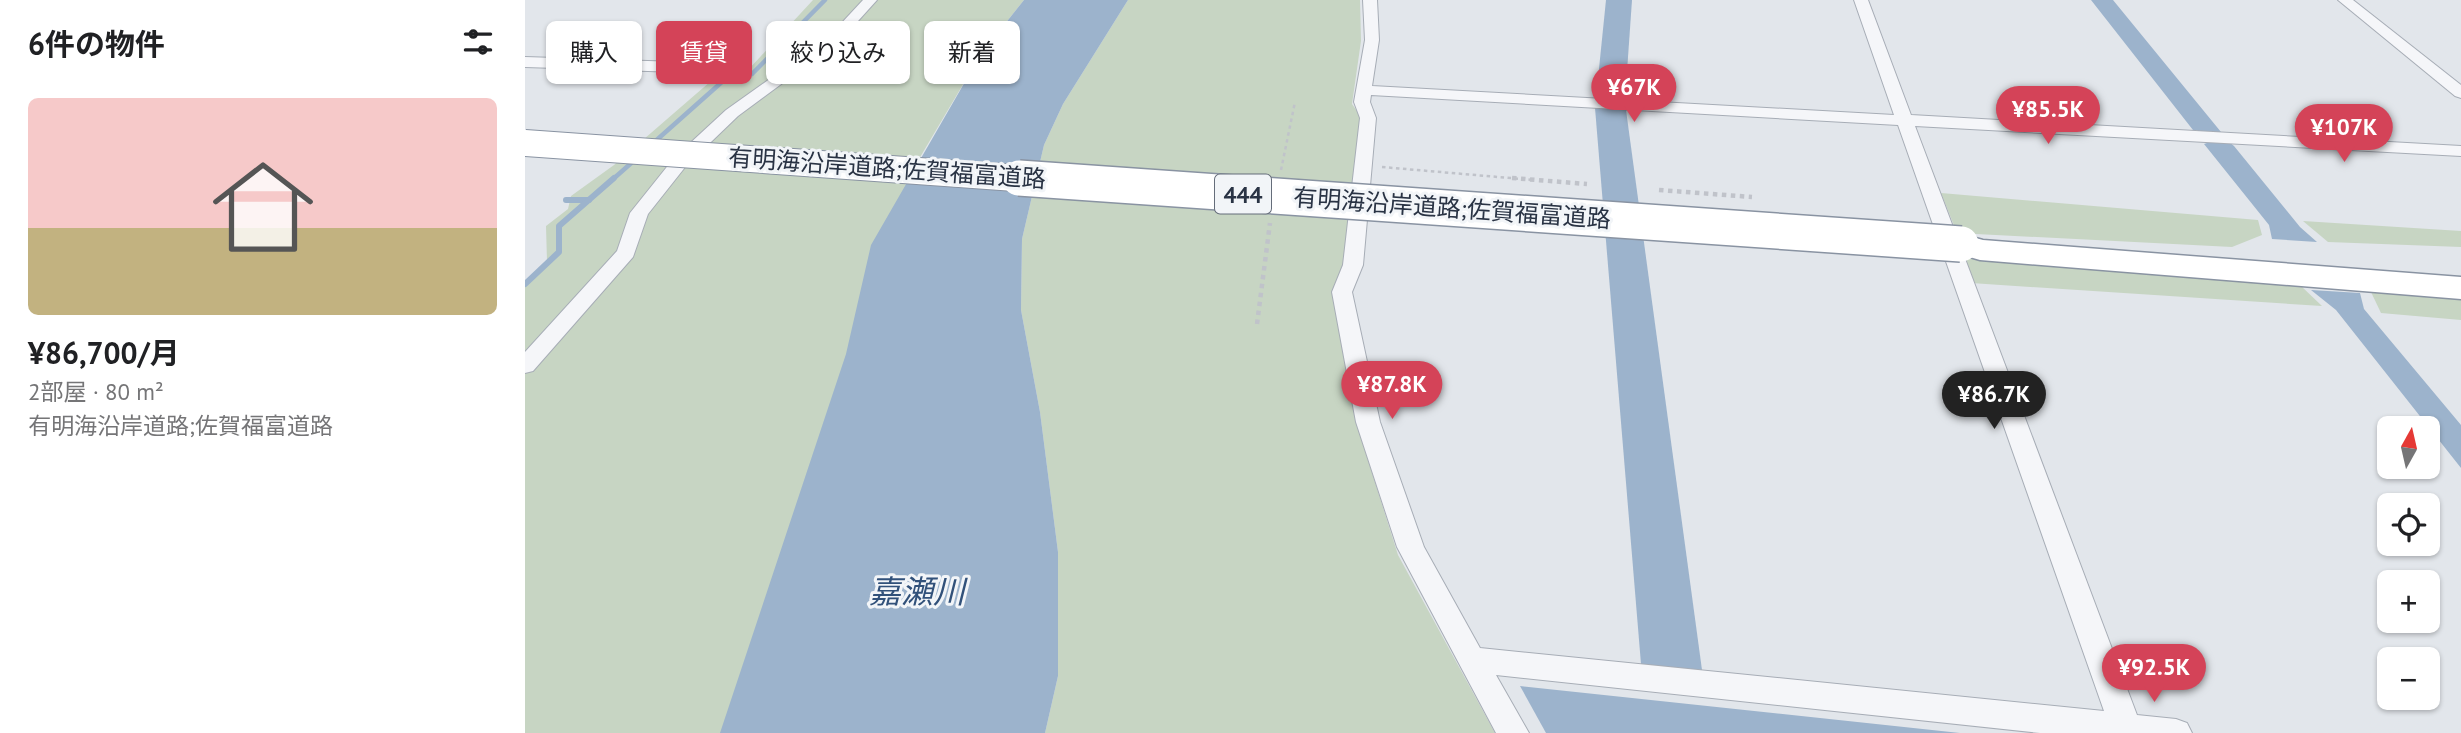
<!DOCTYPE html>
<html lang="ja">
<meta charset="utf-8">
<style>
:root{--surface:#fff;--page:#f6f6f6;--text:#202124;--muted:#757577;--accent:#d44358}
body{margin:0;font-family:"PT Sans","Noto Sans JP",sans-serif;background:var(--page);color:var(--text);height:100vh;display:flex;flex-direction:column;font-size:26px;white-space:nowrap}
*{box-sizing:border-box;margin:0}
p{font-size:23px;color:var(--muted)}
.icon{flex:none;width:38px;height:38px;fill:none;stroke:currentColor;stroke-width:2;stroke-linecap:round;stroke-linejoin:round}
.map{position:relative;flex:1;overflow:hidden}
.panel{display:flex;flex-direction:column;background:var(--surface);width:525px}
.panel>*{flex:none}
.top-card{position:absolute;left:21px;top:21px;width:665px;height:63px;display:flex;gap:14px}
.needle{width:46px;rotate:8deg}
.tools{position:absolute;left:1852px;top:416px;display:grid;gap:14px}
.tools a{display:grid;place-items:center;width:63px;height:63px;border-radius:10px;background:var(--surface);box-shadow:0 2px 5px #0004;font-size:35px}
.price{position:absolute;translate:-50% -60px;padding:0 16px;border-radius:24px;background:var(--accent);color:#fff;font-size:23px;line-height:46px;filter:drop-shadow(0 2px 4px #0008)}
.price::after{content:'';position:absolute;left:50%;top:42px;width:21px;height:16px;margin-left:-10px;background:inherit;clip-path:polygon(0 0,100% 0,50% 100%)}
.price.current{background:#222;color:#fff}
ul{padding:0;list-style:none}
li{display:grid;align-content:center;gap:14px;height:371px;padding:0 28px}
li span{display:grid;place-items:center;height:217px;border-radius:10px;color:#555}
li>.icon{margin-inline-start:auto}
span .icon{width:126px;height:126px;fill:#fffc;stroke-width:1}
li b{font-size:30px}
h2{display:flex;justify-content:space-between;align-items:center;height:84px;padding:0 28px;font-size:30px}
.tag{padding:0 24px;border-radius:10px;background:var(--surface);box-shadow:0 2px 5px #0004;font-size:24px;line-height:63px}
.tag.current{background:var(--accent);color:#fff}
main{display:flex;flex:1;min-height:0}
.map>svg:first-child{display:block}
.green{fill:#c7d5c3}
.water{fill:#9cb3cc}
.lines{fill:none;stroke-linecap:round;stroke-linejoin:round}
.stream-far1{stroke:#9cb3cc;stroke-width:4.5}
.stream{stroke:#9cb3cc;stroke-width:6}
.minor-casing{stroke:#a7adb6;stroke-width:2}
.motorway-casing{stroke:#8993a2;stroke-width:3}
.path-far1{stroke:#c0c3ca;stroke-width:2.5;stroke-dasharray:3.5 3.5;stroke-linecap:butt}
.path{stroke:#c0c3ca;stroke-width:4.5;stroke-dasharray:4.5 4.5;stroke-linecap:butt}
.minor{fill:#f5f6f9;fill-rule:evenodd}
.motorway{fill:#fff;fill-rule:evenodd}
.motorway-bridge-far1-casing{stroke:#8993a2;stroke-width:28;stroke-linecap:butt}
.motorway-bridge-casing{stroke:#8993a2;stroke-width:38;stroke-linecap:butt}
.motorway-bridge-far1{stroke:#fff;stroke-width:26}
.motorway-bridge{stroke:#fff;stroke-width:35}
.labels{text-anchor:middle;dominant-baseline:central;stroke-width:6;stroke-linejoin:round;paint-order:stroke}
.shield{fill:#f2f5f8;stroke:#656d7a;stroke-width:2}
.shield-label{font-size:23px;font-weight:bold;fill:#293344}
.street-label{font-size:24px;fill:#293344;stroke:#f2f5f8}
.near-water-label{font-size:32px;font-style:italic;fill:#31517a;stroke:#f2f5f8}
</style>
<main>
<section class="panel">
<h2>6件の物件<svg class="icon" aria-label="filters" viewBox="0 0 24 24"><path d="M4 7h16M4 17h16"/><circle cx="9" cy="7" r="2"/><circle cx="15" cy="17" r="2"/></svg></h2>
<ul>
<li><span style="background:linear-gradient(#f6c9c9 60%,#c2b280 0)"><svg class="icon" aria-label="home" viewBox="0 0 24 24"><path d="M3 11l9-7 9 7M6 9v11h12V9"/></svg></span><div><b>¥86,700/月</b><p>2部屋 · 80 m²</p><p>有明海沿岸道路;佐賀福富道路</p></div></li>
</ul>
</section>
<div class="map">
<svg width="1936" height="733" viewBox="0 0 1936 733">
<rect width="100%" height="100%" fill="#e2e6eb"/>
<g class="green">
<path d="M288,0H499L456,54L391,164L294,733H0V283L22,261L21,226L43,209L46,196L89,165L186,81L223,70Z"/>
<path d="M603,0H835L836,41L827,104L836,117L822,261L812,294L830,419L873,555L970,733H520L533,676V552L515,412L496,310L497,239L519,145L538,104Z"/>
<path d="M1416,193L1733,220L1737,235L1707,247L1432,233Z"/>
<path d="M1778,221L1936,231V247L1803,242Z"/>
<path d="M1436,254L1775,285L1797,306L1446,283Z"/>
<path d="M1846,292L1936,299V320L1856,313Z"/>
</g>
<g class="water">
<path d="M499,0H603L538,104L519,145L497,239L496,310L515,412L533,552V676L520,733H195L321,354L346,245L456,54Z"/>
<path d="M1081,0H1107L1100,100L1071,98Z"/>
<path d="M1566,0H1588L1696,132L1693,133L1709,146L1775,227L1792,242L1747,239L1744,225L1679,144L1682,143L1672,130H1668Z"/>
<path d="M1070,108L1101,110L1177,670L1116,664Z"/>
<path d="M1786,290L1835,293L1839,309L1936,425V468L1811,310Z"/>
<path d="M995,686L1435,733H1021Z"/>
</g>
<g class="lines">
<g class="stream-far1">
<path d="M126,145L198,81L227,74L300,0"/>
<path d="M87,180L112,158"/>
</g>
<g class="stream">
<path d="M41,200H64"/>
<path d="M0,284L34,252V226L89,178"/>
</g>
<defs>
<g id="minor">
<path d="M338,0H352L296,62L259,82L213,116L161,166L123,214L108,257L8,371L0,373V352L92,251L105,213L149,158L201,110L249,76L286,56Z"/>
<path d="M838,0H852L854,40L847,86L1369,115L1329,0H1343L1386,115L1936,146V156L1390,126L1612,715L1651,719L1662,723L1667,733H1515L971,675L1004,733H971L872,547L831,422L807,292L818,265L835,118L829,102L840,40ZM846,95L1373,125L1579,711L955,648L899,547L855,422L827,292L838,265L851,118L845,102Z"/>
<path d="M1813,0H1828L1936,85V98L1930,96Z"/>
<path d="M0,57L215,64L223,69L215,74L0,67Z"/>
</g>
<path id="motorway" d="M1436,234L1458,240L1936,277V299L1455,260L1424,251L1419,244L1424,237Z"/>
</defs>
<use href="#minor" class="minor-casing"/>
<use href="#motorway" class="motorway-casing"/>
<g class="path-far1">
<path d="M857,167L1008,180"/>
<path d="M756,170L770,102"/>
</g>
<g class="path">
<path d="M987,178L1062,184"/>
<path d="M1134,190L1227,197"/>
<path d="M732,324L745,223"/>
</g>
<use href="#minor" class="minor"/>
<use href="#motorway" class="motorway"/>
<defs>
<path id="motorway-bridge-far1" d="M0,143L519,180"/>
<path id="motorway-bridge" d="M494,178L1436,244"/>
</defs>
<use href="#motorway-bridge-far1" class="motorway-bridge-far1-casing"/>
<use href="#motorway-bridge" class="motorway-bridge-casing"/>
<use href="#motorway-bridge-far1" class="motorway-bridge-far1"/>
<use href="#motorway-bridge" class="motorway-bridge"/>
</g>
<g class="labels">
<rect class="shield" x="690" y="174.5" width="56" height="39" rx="5"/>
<g class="shield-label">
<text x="718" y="194">444</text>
</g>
<g class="street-label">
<text transform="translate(362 168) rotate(4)">有明海沿岸道路;佐賀福富道路</text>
<text transform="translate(927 208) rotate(4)">有明海沿岸道路;佐賀福富道路</text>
</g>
<g class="near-water-label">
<text x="392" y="591">嘉瀬川</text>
</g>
</g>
</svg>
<div class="tools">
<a><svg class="needle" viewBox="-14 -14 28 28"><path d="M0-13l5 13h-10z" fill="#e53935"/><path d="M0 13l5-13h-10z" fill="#757577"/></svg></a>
<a><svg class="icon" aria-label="locate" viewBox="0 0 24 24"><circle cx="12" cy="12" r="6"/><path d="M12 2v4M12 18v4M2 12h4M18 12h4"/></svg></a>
<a>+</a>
<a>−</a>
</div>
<b class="price" style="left:1109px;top:124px">¥67K</b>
<b class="price" style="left:1523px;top:146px">¥85.5K</b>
<b class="price" style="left:1819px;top:164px">¥107K</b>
<b class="price" style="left:867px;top:421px">¥87.8K</b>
<b class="price current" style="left:1469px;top:431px">¥86.7K</b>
<b class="price" style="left:1629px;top:704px">¥92.5K</b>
<div class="top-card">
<a class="tag">購入</a>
<a class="tag current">賃貸</a>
<a class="tag">絞り込み</a>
<a class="tag">新着</a>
</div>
</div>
</main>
